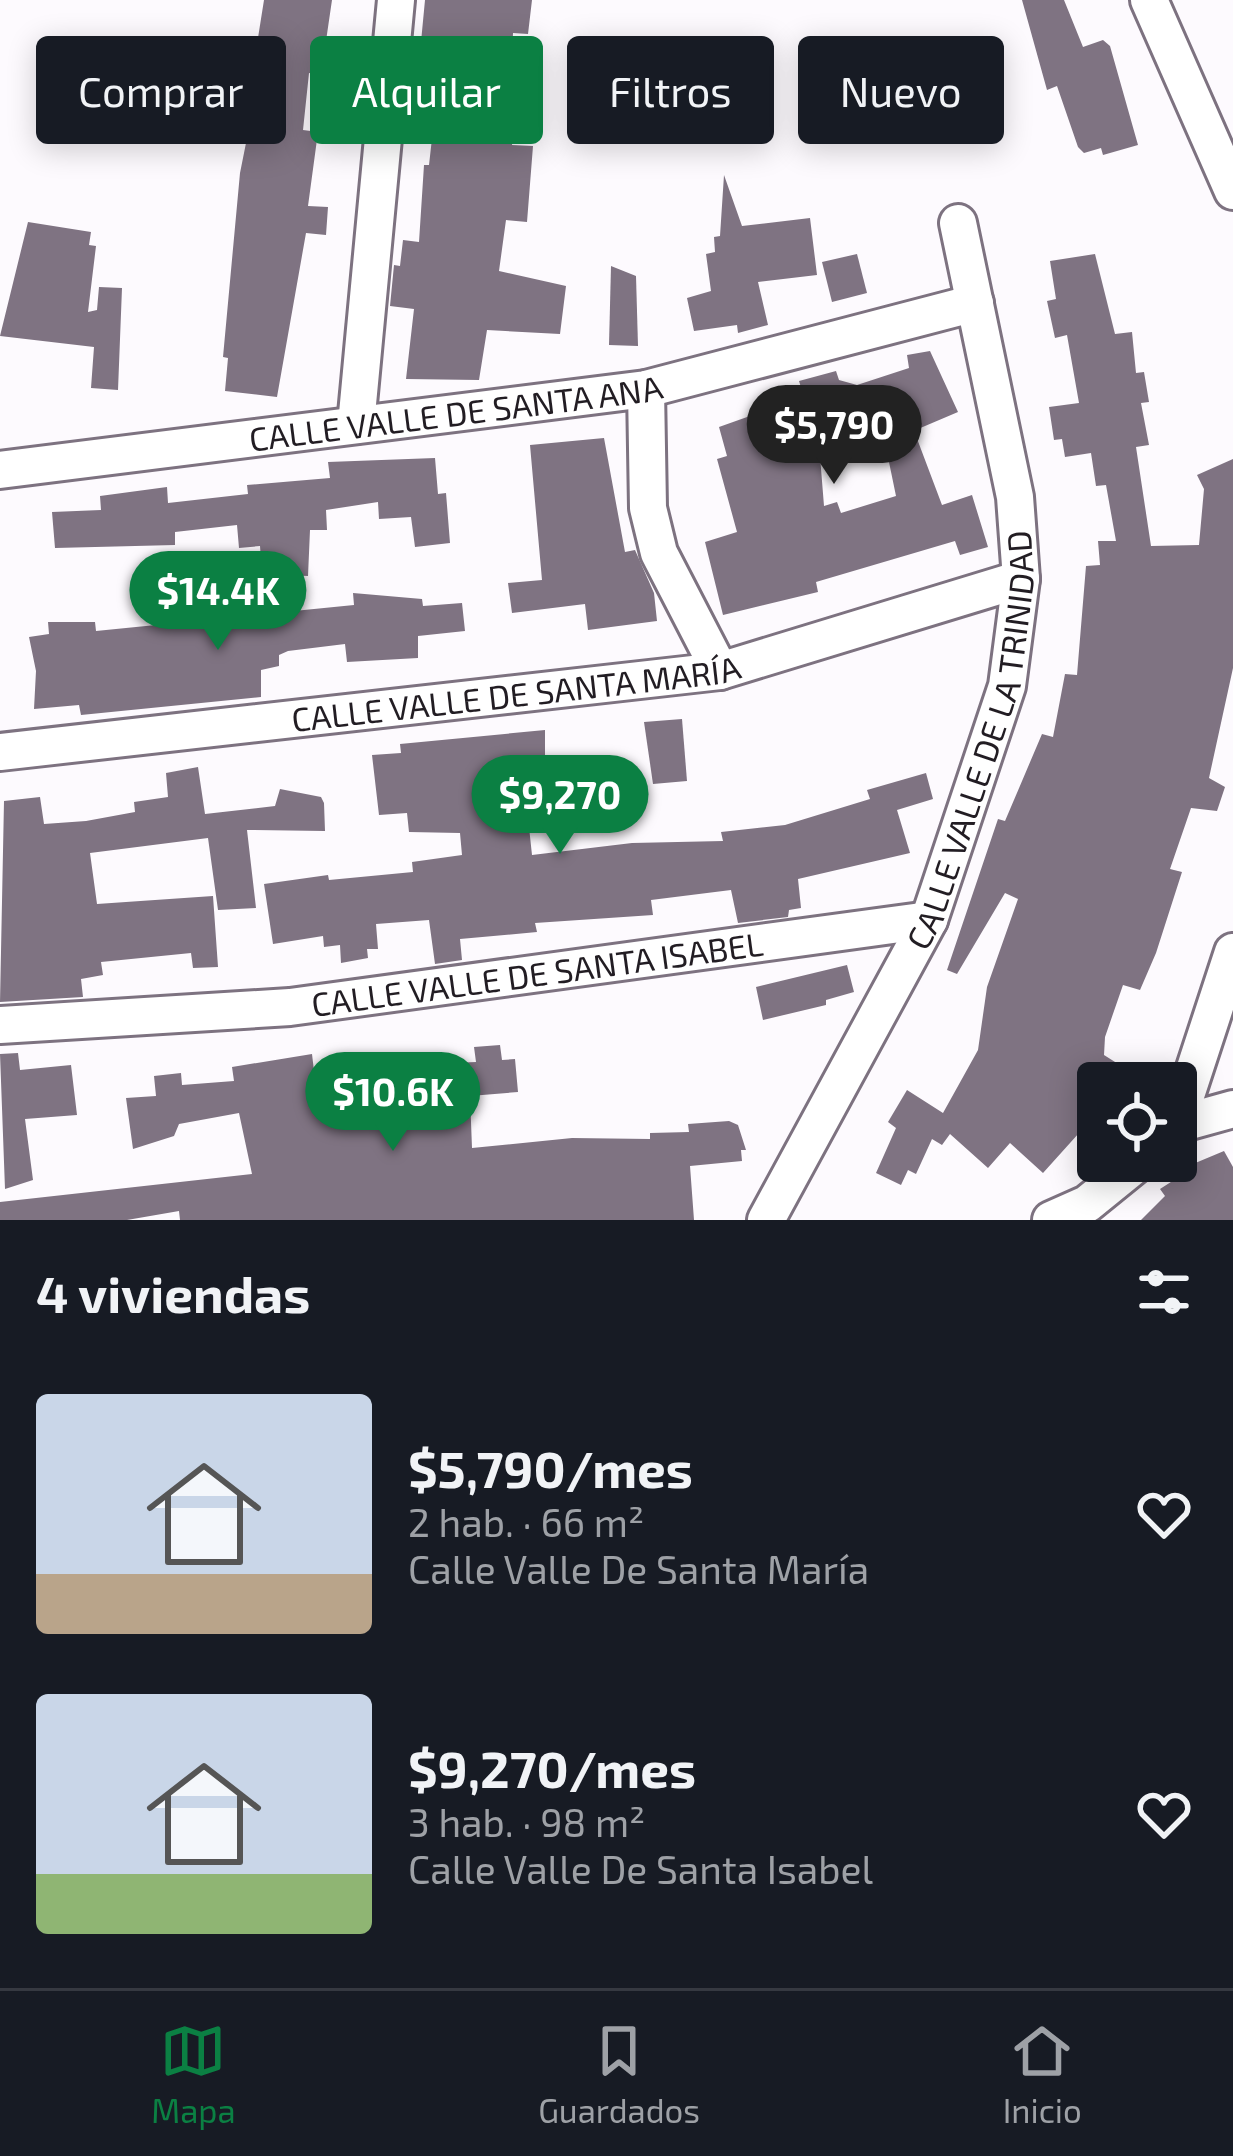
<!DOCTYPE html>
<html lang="es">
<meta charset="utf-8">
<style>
:root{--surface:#171b24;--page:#20242c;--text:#f1f3f6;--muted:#9ea1a6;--line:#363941;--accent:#0b8043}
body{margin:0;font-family:"Exo 2",sans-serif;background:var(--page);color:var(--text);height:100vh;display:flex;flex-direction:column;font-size:45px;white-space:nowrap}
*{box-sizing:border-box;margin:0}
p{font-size:39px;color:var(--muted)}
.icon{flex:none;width:66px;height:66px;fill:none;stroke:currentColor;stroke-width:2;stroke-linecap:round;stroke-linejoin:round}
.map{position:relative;height:1220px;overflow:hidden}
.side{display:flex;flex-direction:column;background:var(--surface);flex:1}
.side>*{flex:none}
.top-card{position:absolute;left:36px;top:36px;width:1161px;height:108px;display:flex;gap:24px}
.tools{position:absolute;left:1077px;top:1062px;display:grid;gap:24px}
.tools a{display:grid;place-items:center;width:120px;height:120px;border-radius:12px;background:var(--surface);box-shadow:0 6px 30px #0003;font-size:60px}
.price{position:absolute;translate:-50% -102px;padding:0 27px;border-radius:42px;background:var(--accent);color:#fff;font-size:39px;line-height:78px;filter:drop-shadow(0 3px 6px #0008)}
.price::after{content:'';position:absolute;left:50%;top:72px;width:36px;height:27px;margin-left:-18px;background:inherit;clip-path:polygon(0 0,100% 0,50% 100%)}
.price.current{background:#222;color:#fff}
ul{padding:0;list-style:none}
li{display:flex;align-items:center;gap:36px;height:300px;padding:0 36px}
li span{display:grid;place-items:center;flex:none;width:336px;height:240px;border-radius:12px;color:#555}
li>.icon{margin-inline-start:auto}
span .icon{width:144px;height:144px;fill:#fffc;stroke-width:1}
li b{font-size:51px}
h2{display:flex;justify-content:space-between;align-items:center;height:144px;padding:0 36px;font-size:51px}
.pill{padding:0 42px;border-radius:12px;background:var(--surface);box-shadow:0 6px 30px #0003;font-size:42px;line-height:108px}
.pill.current{background:var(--accent);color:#fff}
.menu{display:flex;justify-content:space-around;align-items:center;height:168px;border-top:3px solid var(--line);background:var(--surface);font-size:33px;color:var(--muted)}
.menu a{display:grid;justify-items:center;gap:6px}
.menu .current{color:var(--accent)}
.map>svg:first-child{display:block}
.building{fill:#7f7382;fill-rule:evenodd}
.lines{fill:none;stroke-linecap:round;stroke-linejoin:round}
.minor-casing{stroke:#7d7280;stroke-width:42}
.minor{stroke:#fff;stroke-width:36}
.labels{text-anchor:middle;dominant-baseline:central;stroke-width:12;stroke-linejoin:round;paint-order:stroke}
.street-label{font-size:33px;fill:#221d23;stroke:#fff}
</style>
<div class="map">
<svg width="1233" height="1220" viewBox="0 0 1233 1220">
<rect width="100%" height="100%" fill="#fdfafe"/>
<g class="building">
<path d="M264,0H332L321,75L309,73L303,130L318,132L308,206L328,207L326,235L306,233L277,397L225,391L228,358L223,357L240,173L253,108L247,107Z"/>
<path d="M425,0H532L528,34L513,33L509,119H515L512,145L533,146L527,222L506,220L499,271L566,286L560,334L487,330L479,380L406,379L414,309L390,306L394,265L400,266L403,240L419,242L424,165H429L438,85L417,84Z"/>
<path d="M1022,0H1064L1083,47L1103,40L1110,46L1138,145L1103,155L1101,148L1084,153L1078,147L1057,86L1047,90Z"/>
<path d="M724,175L742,226L810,218L817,275L758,282L768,325L738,333L737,325L694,331L687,298L711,291L706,254L715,252L714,237L720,236Z"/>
<path d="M28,222L91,232L89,245L96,246L88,312L97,310L99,287L122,288L118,390L91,388L94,347L0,336Z"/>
<path d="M857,254L867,293L832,302L822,262Z"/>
<path d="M1095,254L1115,334L1132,332L1136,373L1144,372L1149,402L1141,403L1149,445L1136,447L1151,546L1199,545L1204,489L1197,475L1233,459V668L1209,778L1225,787L1217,811L1191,808L1170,869L1182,872L1156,953L1140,990L1123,985L1105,1037L1104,1055L1123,1067L1114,1083H1098V1111L1083,1136L1079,1133L1043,1173L1010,1143L988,1168L950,1134L942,1145L932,1139L916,1174L908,1170L901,1185L876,1173L896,1128L888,1122L907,1090L943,1113L978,1050L987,987L1018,899L1005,893L957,974L947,970L998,819L1005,821L1042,734L1053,737L1065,674L1077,675L1086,566L1100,565L1098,541H1116L1106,485L1096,486L1091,453L1065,457L1062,439L1054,440L1049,407L1079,403L1067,335L1055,338L1047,301L1056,299L1050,261Z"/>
<path d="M611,266L636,276L638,346L609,345Z"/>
<path d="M930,351L958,412L918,429L916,436L942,505L972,495L988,547L960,555L955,541L816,582L818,592L723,615L705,542L737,532L717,459L727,456L719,427L804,397L799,381L836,371L839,380L857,385L909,368L907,355ZM883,433L896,496L841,513L837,502L824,506L820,456Z"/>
<path d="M604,438L625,552L635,550L654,593L657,621L588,630L585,604L512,613L508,583L542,580L530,445Z"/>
<path d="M435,458L438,494L446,493L450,543L415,547L411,517L379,519L378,502L326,510L327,530H310L308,576L262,574L260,546L239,548L237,525L175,532V545L55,548L52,512L101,510L100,496L167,487L168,503L248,494L247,485L330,478L328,462Z"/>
<path d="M353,593L422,599L423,606L462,603L465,631L418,636V658L347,662L345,644L288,651L279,655V666L261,670V697L81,715L79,705L34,709L36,671L29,637L49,634L48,622H95L96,631L354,605Z"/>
<path d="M682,719L687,781L653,784L644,722Z"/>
<path d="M545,730V760L522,762L532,855L632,843L723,841L721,832L785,825L870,799L867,790L926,773L933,799L897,810L910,853L798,879L801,908L789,910L788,917L738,923L731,890L651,900L653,915L535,923L537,932L460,939L462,960L435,964L429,920L376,924L378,949H367L368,958L341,963L340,945L324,947L323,936L273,944L264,884L328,875L329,880L413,872L412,862L462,855L460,833L409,832L407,813L379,815L372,755L401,753L400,744Z"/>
<path d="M198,767L205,814L275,806L280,789L321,797L324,803L325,831L247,830L256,908L218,910L208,838L90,853L97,904L213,896L218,967L193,968L191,953L101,962L103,975L81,979L83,997L0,1002L4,801L40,797L44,824L86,821L135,812L134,802L168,797L166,773Z"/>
<path d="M847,965L854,992L826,1000V1005L763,1020L756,987Z"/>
<path d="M500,1045L502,1060L515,1059L518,1092L470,1096L472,1148L572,1138L650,1139V1133L689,1132L688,1124L729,1121L738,1125L746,1150H741L742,1161L690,1166L694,1220H180L179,1211L127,1220H0V1202L252,1174L239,1113L179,1124L174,1136L133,1149L126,1098L156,1096L154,1076L181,1073L182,1085L234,1081L232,1067L312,1054L314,1071L362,1069L407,1084L404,1065L476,1062L474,1047Z"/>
<path d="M18,1053L20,1070L71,1065L77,1115L25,1119L33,1180L5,1189L0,1054Z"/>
<path d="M1224,1151L1233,1167V1220H1141L1165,1196L1160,1189L1174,1180L1169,1174Z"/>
</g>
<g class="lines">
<defs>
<g id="minor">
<path d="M1149,0L1233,191"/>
<path d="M646,389L648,508L659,553L720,671"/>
<path d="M356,425L396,0"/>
<path id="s1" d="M0,470L646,389L975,303"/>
<path id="s2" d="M0,752L720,671L1021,579"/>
<path id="s3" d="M0,1025L290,1007L929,920"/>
<path d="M1179,1124L1233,1109"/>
<path d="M1176,1126L1233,952"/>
<path id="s4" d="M766,1220L929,920L1007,686L1021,579L1015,497L958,223"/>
<path d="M1051,1220L1087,1204L1140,1161"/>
</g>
</defs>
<use href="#minor" class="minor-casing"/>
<use href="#minor" class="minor"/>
</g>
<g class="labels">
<g class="street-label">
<text stroke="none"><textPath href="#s1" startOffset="459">CALLE VALLE DE SANTA ANA</textPath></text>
<text stroke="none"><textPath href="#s2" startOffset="519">CALLE VALLE DE SANTA MARÍA</textPath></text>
<text stroke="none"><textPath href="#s4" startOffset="528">CALLE VALLE DE LA TRINIDAD</textPath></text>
<text stroke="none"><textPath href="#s3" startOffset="540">CALLE VALLE DE SANTA ISABEL</textPath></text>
</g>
</g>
</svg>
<div class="tools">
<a><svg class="icon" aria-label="locate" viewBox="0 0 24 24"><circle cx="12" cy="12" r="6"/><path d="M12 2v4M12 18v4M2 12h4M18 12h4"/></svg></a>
</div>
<b class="price current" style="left:834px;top:487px">$5,790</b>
<b class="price" style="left:218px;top:653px">$14.4K</b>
<b class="price" style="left:560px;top:857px">$9,270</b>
<b class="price" style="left:393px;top:1154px">$10.6K</b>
<div class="top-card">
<a class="pill">Comprar</a>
<a class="pill current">Alquilar</a>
<a class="pill">Filtros</a>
<a class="pill">Nuevo</a>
</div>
</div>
<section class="side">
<h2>4 viviendas<svg class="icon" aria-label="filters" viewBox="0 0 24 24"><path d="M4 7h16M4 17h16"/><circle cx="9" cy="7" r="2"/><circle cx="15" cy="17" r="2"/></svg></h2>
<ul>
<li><span style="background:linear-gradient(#c9d6e8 75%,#b9a48a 0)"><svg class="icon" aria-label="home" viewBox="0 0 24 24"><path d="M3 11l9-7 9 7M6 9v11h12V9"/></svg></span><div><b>$5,790/mes</b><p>2 hab. · 66 m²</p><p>Calle Valle De Santa María</p></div><svg class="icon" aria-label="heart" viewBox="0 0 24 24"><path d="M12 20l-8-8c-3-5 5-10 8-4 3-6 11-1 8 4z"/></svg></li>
<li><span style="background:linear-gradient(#c9d6e8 75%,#8fb573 0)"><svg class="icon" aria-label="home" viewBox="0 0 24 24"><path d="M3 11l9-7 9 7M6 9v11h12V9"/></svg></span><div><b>$9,270/mes</b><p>3 hab. · 98 m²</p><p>Calle Valle De Santa Isabel</p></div><svg class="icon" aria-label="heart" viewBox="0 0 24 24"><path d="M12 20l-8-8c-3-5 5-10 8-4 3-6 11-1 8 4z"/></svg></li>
</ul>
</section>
<nav class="menu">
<a class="current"><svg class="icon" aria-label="map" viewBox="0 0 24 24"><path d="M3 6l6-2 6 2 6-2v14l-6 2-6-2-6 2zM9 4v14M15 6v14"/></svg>Mapa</a>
<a><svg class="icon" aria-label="saved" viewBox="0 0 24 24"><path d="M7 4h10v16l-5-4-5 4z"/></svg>Guardados</a>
<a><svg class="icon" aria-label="home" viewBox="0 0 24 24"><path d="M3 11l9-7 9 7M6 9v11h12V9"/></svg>Inicio</a>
</nav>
